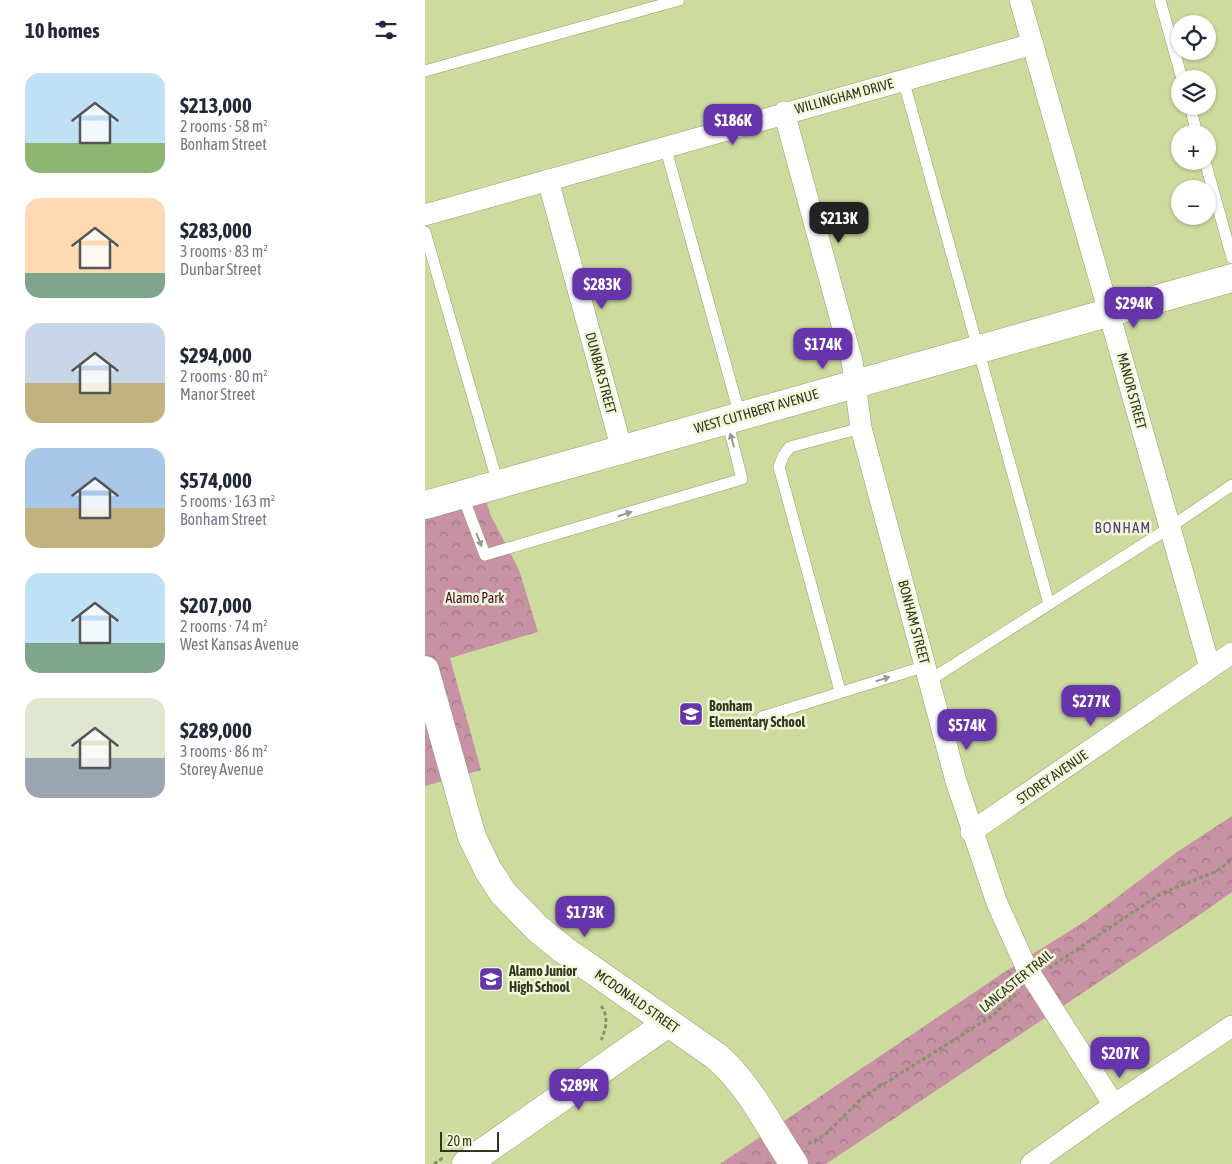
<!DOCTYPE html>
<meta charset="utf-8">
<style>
:root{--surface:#fff;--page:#f6f6f7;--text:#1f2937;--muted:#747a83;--accent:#6634ab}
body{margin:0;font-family:"Asap Condensed",sans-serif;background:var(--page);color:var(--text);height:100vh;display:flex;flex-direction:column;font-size:19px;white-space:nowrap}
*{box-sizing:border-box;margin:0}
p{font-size:16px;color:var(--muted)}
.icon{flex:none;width:28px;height:28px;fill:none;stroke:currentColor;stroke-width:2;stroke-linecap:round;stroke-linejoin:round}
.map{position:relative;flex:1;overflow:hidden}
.drawer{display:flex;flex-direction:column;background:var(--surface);width:425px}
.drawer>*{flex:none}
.buttons{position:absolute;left:746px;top:15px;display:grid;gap:10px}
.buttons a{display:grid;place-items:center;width:45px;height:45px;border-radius:50%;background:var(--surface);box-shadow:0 1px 4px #0004;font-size:25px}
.scale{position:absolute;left:15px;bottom:12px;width:59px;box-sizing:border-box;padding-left:5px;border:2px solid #31361e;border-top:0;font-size:14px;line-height:18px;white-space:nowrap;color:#31361e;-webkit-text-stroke:4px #f1f8da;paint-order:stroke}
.price{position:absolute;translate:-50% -42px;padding:0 11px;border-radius:10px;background:var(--accent);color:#fff;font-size:16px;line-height:32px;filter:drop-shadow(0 1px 2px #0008)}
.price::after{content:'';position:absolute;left:50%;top:30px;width:15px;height:11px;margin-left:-8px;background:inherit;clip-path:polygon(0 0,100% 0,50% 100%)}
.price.selected{background:#222;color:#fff}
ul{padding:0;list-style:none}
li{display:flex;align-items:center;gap:15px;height:125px;padding:0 25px}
li span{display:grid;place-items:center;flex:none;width:140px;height:100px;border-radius:15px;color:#555}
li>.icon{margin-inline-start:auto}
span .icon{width:60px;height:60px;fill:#fffc;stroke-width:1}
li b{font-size:21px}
h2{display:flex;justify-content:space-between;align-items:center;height:60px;padding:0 25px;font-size:21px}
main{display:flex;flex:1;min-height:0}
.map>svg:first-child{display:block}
.forest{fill:url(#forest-crowns)}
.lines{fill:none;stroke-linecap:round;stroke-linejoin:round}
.lane-casing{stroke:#939f65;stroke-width:12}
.street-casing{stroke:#939f65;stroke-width:22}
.secondary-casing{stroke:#939f65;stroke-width:29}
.path{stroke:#8a9468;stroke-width:3;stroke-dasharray:4 2.5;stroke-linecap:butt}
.lane{stroke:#fff;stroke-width:11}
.street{stroke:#fff;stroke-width:21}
.secondary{stroke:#fff;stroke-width:28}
.oneway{fill:#989a8e}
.labels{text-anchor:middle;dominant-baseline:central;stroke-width:5;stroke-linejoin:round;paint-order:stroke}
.street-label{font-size:14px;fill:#31361e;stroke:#f1f8da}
.park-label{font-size:14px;fill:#4c0928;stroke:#f1f8da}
.poi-label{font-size:14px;font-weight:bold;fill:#31361e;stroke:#f1f8da;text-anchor:start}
.neighbourhood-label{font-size:15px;letter-spacing:1px;fill:#553f7c;stroke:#f1f8da}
</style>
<main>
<section class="drawer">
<h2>10 homes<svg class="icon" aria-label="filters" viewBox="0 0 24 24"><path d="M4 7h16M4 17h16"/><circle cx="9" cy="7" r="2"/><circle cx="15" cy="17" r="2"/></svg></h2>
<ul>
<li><span style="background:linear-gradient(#bfe0f5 70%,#8fb573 0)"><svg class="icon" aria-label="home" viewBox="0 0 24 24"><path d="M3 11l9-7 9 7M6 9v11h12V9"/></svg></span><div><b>$213,000</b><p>2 rooms · 58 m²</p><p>Bonham Street</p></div></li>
<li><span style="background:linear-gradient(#ffd9b3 75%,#7fa58c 0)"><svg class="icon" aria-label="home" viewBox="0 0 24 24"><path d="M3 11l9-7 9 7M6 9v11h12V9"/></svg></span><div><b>$283,000</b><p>3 rooms · 83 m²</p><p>Dunbar Street</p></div></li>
<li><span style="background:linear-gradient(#c9d6e8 60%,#c2b280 0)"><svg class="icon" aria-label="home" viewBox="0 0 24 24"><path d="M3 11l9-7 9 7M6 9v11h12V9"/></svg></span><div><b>$294,000</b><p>2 rooms · 80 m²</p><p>Manor Street</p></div></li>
<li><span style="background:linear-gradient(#a9c7e8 60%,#c2b280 0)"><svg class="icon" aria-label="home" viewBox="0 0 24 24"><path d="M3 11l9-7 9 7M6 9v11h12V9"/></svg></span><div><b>$574,000</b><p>5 rooms · 163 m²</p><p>Bonham Street</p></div></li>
<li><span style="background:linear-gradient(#bfe0f5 70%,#7fa58c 0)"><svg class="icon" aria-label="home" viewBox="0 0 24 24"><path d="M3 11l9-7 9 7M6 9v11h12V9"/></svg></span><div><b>$207,000</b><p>2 rooms · 74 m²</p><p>West Kansas Avenue</p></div></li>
<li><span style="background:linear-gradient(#dfe7d0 60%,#9aa5b1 0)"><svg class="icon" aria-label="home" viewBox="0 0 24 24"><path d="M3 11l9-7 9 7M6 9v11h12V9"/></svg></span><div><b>$289,000</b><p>3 rooms · 86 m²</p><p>Storey Avenue</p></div></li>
</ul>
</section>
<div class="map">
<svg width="807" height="1164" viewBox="0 0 807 1164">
<defs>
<pattern id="forest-crowns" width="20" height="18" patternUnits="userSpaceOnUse" patternTransform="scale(1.25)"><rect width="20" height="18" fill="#c792a3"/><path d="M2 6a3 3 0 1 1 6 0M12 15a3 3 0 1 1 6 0" fill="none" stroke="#a27884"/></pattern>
</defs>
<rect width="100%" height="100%" fill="#cddb9f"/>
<g class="forest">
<path d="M58,489L65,514L94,570L113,632L25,658L56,770L0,786V505Z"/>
<path d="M807,816V892L770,918L401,1164H295L578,973L662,920L752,852Z"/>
</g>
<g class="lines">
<defs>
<g id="lane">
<path d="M735,0L757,79"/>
<path d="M0,71L254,0"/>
<path d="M478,79L624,604"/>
<path d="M765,106L772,134"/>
<path d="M240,146L315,416"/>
<path d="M780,161L807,258"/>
<path d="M0,232L73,484"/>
<path d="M37,494L60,555L317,479L302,420"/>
<path d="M505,680L744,528L807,485"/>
<path d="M415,691L354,467L358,456L365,447L436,428"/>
<path d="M337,717L501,666"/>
</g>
<g id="street">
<path d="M595,0L785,668"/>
<path d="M359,112L427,361L436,428L531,781L572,903L601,967L689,1105"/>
<path d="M123,180L197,450"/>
<path d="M0,215L608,44"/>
<path d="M546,832L807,653"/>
<path d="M606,1164L689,1105L807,1026"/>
</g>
<g id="secondary">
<path d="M0,505L807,278"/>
<path d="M0,670L47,837L63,870L78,893L113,929L139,950L291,1056C325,1085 344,1127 369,1164"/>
<path d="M41,1164L243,1023"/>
</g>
</defs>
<use href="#lane" class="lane-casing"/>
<use href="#street" class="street-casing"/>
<use href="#secondary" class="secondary-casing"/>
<g class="path">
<path d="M624,968L737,893L792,871L807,859"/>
<path d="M176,1006C184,1015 181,1030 176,1040"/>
<path d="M383,1144L400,1135L438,1097L567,1016L594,992"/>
<path d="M9,1164L19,1157"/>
</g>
<use href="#lane" class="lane"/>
<use href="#street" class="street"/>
<use href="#secondary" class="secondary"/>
</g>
<defs><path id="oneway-solid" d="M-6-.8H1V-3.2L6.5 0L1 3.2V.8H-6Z" transform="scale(1.25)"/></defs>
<g class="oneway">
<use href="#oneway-solid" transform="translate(307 440) rotate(-105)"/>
<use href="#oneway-solid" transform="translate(200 514) rotate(-17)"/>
<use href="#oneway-solid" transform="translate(54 540) rotate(69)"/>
<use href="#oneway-solid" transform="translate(458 679) rotate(-17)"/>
</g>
<defs>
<symbol id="school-square" viewBox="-11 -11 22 22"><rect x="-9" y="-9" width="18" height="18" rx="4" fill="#6634ab" stroke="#f1f8da"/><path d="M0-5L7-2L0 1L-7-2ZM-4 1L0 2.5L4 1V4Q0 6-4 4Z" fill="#fff"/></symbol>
</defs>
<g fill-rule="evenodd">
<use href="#school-square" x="252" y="700" width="28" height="28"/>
<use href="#school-square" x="52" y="965" width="28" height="28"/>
</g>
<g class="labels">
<g class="street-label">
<text transform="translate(419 96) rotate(-15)">WILLINGHAM DRIVE</text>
<text transform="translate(176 373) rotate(75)">DUNBAR STREET</text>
<text transform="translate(707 391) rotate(75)">MANOR STREET</text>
<text transform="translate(331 411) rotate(-16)">WEST CUTHBERT AVENUE</text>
<text transform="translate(489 622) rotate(75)">BONHAM STREET</text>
<text transform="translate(627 777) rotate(-35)">STOREY AVENUE</text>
<text transform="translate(591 981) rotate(-39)">LANCASTER TRAIL</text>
<text transform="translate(212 1001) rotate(35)">MCDONALD STREET</text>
</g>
<g class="park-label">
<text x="50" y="598">Alamo Park</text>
</g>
<g class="poi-label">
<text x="284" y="706">Bonham<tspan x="284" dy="16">Elementary School</tspan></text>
<text x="84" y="971">Alamo Junior<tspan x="84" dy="16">High School</tspan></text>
</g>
<g class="neighbourhood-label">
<text x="698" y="527">BONHAM</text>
</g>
</g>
</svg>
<div class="buttons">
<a><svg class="icon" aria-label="locate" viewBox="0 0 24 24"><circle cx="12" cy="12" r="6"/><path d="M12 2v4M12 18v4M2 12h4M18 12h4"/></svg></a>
<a><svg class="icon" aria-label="layers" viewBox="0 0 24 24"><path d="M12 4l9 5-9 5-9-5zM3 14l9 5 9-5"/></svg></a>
<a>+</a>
<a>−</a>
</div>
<div class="scale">20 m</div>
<b class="price" style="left:308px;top:146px">$186K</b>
<b class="price selected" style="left:414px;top:244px">$213K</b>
<b class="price" style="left:177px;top:310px">$283K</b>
<b class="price" style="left:709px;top:329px">$294K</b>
<b class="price" style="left:398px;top:370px">$174K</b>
<b class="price" style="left:666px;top:727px">$277K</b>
<b class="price" style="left:542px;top:751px">$574K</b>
<b class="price" style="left:160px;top:938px">$173K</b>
<b class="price" style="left:695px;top:1079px">$207K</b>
<b class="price" style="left:154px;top:1111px">$289K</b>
</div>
</main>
